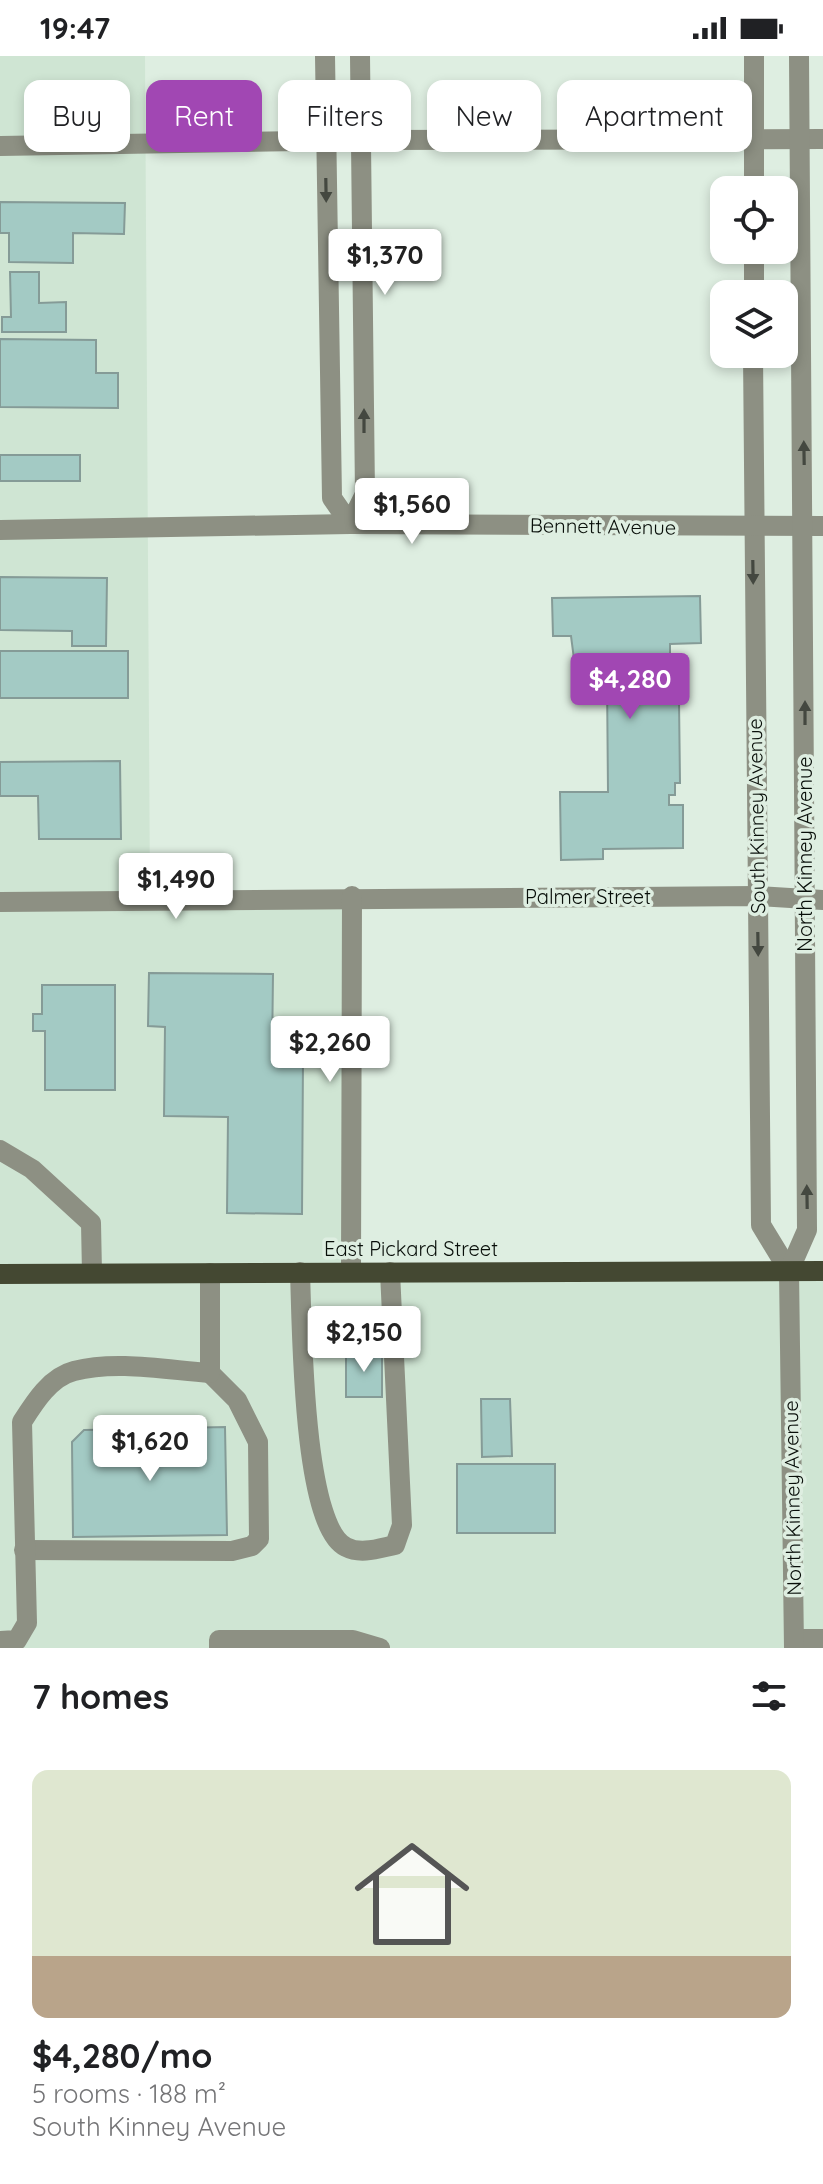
<!DOCTYPE html>
<meta charset="utf-8">
<style>
:root{--surface:#fff;--page:#f6f6f6;--text:#202124;--muted:#757577;--accent:#a147b3}
body{margin:0;font-family:Quicksand,sans-serif;background:var(--page);color:var(--text);height:100vh;display:flex;flex-direction:column;font-size:30px;white-space:nowrap}
*{box-sizing:border-box;margin:0}
p{font-size:26px;color:var(--muted)}
.icon{flex:none;width:44px;height:44px;fill:none;stroke:currentColor;stroke-width:2;stroke-linecap:round;stroke-linejoin:round}
.map{position:relative;height:1592px;overflow:hidden}
.sheet{display:flex;flex-direction:column;background:var(--surface);flex:1}
.sheet>*{flex:none}
.guide{position:absolute;left:24px;top:24px;width:776px;height:72px;display:flex;gap:16px}
.fabs{position:absolute;left:710px;top:120px;display:grid;gap:16px}
.fabs a{display:grid;place-items:center;width:88px;height:88px;border-radius:16px;background:var(--surface);box-shadow:0 4px 12px #0003;font-size:40px}
.price{position:absolute;translate:-50% -68px;padding:0 18px;border-radius:8px;background:#fff;color:#222;font-size:26px;line-height:52px;filter:drop-shadow(0 2px 4px #0008)}
.price::after{content:'';position:absolute;left:50%;top:48px;width:24px;height:18px;margin-left:-12px;background:inherit;clip-path:polygon(0 0,100% 0,50% 100%)}
.price.current{background:var(--accent);color:#fff}
ul{padding:0;list-style:none}
li{display:grid;align-content:center;gap:16px;height:424px;padding:0 32px}
li span{display:grid;place-items:center;height:248px;border-radius:16px;color:#555}
li>.icon{margin-inline-start:auto}
span .icon{width:144px;height:144px;fill:#fffc;stroke-width:1}
li b{font-size:34px}
h2{display:flex;justify-content:space-between;align-items:center;height:96px;padding:0 32px;font-size:34px}
.chip{padding:0 28px;border-radius:16px;background:var(--surface);box-shadow:0 4px 12px #0003;font-size:28px;line-height:72px}
.chip.current{background:var(--accent);color:#fff}
.status{display:flex;justify-content:space-between;align-items:center;height:56px;padding:0 40px;background:var(--surface);direction:ltr}
.status svg{height:22px;fill:currentColor}
.map>svg:first-child{display:block}
.built{fill:#cfe5d3}
.building{fill:#a3cac4;stroke:#859b97;stroke-width:2}
.lines{fill:none;stroke-linecap:round;stroke-linejoin:round}
.minor{stroke:#8d9083;stroke-width:20}
.major{stroke:#444832;stroke-width:20}
.oneway{fill:#444840}
.labels{text-anchor:middle;dominant-baseline:central;stroke-width:7;stroke-linejoin:round;paint-order:stroke}
.street-label{font-size:20px;fill:#080e09;stroke:#deeee1}
</style>
<div class="status"><b>19:47</b><svg viewBox="0 0 49 12"><path d="M0 12V9h3v3zM5 12V6h3v6zM10 12V3h3v9zM15 12V0h3v12zM26 1h20v11H26zM47 4h2v5h-2z"/></svg></div>
<div class="map">
<svg width="823" height="1592" viewBox="0 0 823 1592">
<rect width="100%" height="100%" fill="#deeee1"/>
<path class="built" d="M0,0H145L150,843L352,840L351,1216L823,1214V1592H0Z"/>
<g class="building">
<path d="M0,146L125,147L124,178L73,177V207L9,206V177H0Z"/>
<path d="M10,216H39V247L66,246V276H2V261H11Z"/>
<path d="M0,283L96,284V317H118V352L0,351Z"/>
<rect x="0" y="399" width="80" height="26"/>
<path d="M0,521L107,522L106,590H72V575L0,574Z"/>
<path d="M700,540L701,587L670,588V599H674L675,645H679L680,727H675V739H669V749H683V792L603,793V803L561,804L560,736H608L607,623H599V603H574L571,580H553L552,542Z"/>
<rect x="0" y="595" width="128" height="47"/>
<path d="M120,705L121,783H39L38,740H0V706Z"/>
<path d="M149,917L273,918L272,1000L303,1001L302,1158L227,1157L228,1061L164,1060L165,971L148,970Z"/>
<path d="M42,929H115V1034H45V975H33V958H42Z"/>
<rect x="346" y="1294" width="36" height="47"/>
<path d="M481,1343H510L512,1400L482,1401Z"/>
<path d="M225,1371L227,1479L73,1481L72,1386L84,1374Z"/>
<rect x="457" y="1408" width="98" height="69"/>
</g>
<g class="lines">
<g class="minor">
<path d="M325,0L332,442L350,468L365,438L360,0"/>
<path d="M754,0V134"/>
<path d="M0,90L362,84L823,83"/>
<path d="M754,238V194"/>
<path d="M753,298L761,1169L789,1215"/>
<path d="M0,474L350,468L823,470"/>
<path d="M0,846L757,840L823,844"/>
<path d="M0,1094L32,1113L91,1167L92,1217"/>
<path d="M300,1216C302,1266 302,1470 346,1491C361,1499 380,1492 395,1489L402,1469L390,1216"/>
<path d="M351,1216L352,840"/>
<path d="M24,1494L232,1495L252,1490L259,1483L258,1386L237,1344L210,1317"/>
<path d="M794,1583H823"/>
<path d="M0,1585L17,1584L27,1567L22,1366C34,1347 50,1321 74,1315C116,1304 167,1314 210,1317V1217"/>
<path d="M219,1592V1584H353L380,1592"/>
<path d="M794,1592L789,1215L807,1174L799,0"/>
</g>
<path class="major" d="M0,1218L823,1215"/>
</g>
<defs><path id="oneway-solid" d="M-6-.8H1V-3.2L6.5 0L1 3.2V.8H-6Z" transform="scale(2)"/></defs>
<g class="oneway">
<use href="#oneway-solid" transform="translate(326 134) rotate(89)"/>
<use href="#oneway-solid" transform="translate(364 365) rotate(-90)"/>
<use href="#oneway-solid" transform="translate(804 397) rotate(-91)"/>
<use href="#oneway-solid" transform="translate(753 516) rotate(89)"/>
<use href="#oneway-solid" transform="translate(805 657) rotate(-90)"/>
<use href="#oneway-solid" transform="translate(758 888) rotate(89)"/>
<use href="#oneway-solid" transform="translate(807 1141) rotate(-91)"/>
</g>
<g class="labels">
<g class="street-label">
<text transform="translate(603 470) rotate(1)">Bennett Avenue</text>
<text transform="translate(756 760) rotate(-91)">South Kinney Avenue</text>
<text transform="translate(804 798) rotate(-90)">North Kinney Avenue</text>
<text x="588" y="840">Palmer Street</text>
<text x="411" y="1192">East Pickard Street</text>
<text transform="translate(792 1442) rotate(-91)">North Kinney Avenue</text>
</g>
</g>
</svg>
<div class="fabs">
<a><svg class="icon" aria-label="locate" viewBox="0 0 24 24"><circle cx="12" cy="12" r="6"/><path d="M12 2v4M12 18v4M2 12h4M18 12h4"/></svg></a>
<a><svg class="icon" aria-label="layers" viewBox="0 0 24 24"><path d="M12 4l9 5-9 5-9-5zM3 14l9 5 9-5"/></svg></a>
</div>
<b class="price" style="left:385px;top:241px">$1,370</b>
<b class="price" style="left:412px;top:490px">$1,560</b>
<b class="price current" style="left:630px;top:665px">$4,280</b>
<b class="price" style="left:176px;top:865px">$1,490</b>
<b class="price" style="left:330px;top:1028px">$2,260</b>
<b class="price" style="left:364px;top:1318px">$2,150</b>
<b class="price" style="left:150px;top:1427px">$1,620</b>
<div class="guide">
<a class="chip">Buy</a>
<a class="chip current">Rent</a>
<a class="chip">Filters</a>
<a class="chip">New</a>
<a class="chip">Apartment</a>
</div>
</div>
<section class="sheet">
<h2>7 homes<svg class="icon" aria-label="filters" viewBox="0 0 24 24"><path d="M4 7h16M4 17h16"/><circle cx="9" cy="7" r="2"/><circle cx="15" cy="17" r="2"/></svg></h2>
<ul>
<li><span style="background:linear-gradient(#dfe7d0 75%,#b9a48a 0)"><svg class="icon" aria-label="home" viewBox="0 0 24 24"><path d="M3 11l9-7 9 7M6 9v11h12V9"/></svg></span><div><b>$4,280/mo</b><p>5 rooms · 188 m²</p><p>South Kinney Avenue</p></div></li>
</ul>
</section>
